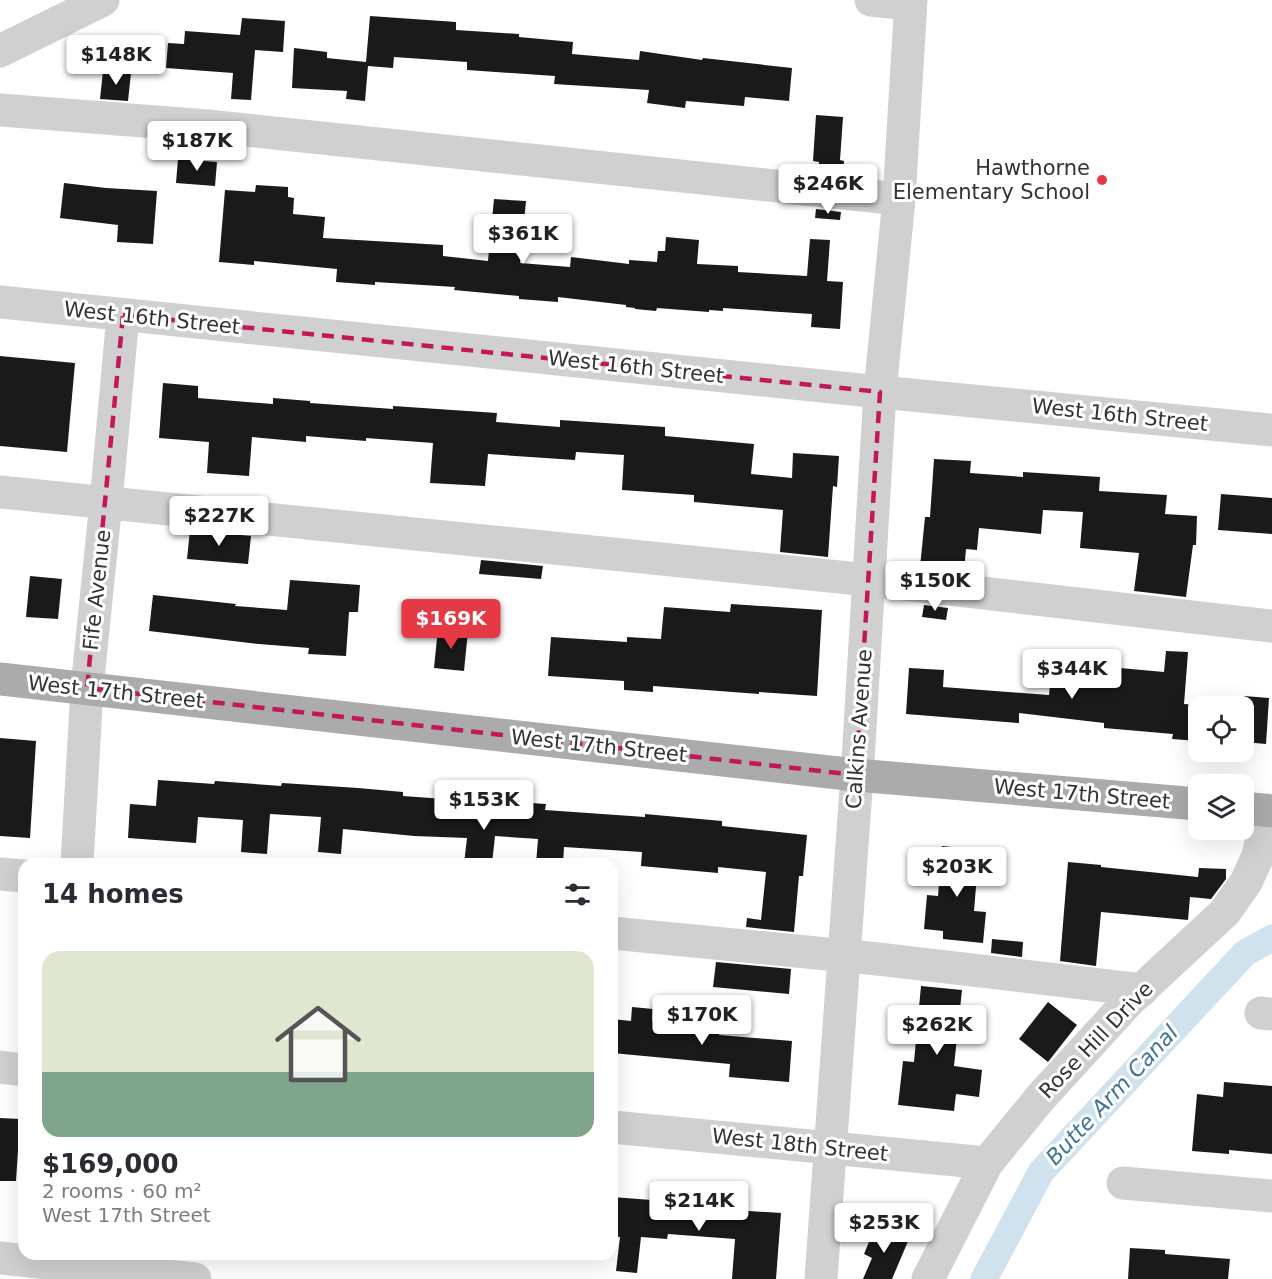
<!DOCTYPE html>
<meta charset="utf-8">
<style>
:root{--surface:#fff;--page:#f2f2f3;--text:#2b2b33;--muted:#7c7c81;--accent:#e63946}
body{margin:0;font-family:"DejaVu Sans",sans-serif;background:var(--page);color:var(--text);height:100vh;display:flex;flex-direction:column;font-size:22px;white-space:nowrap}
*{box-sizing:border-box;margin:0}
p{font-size:20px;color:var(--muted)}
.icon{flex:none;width:33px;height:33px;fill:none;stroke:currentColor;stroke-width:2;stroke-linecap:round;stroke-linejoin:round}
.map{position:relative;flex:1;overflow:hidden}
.drawer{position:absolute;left:18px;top:858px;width:600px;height:402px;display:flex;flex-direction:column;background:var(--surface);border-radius:18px;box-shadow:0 6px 24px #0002}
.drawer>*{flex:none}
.tools{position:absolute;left:1188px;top:696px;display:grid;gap:12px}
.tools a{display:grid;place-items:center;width:66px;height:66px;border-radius:12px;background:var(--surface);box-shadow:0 6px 24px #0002;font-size:30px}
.price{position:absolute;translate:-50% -51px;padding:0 14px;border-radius:6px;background:#fff;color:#222;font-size:20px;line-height:39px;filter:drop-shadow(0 2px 3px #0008)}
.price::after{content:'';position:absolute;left:50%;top:36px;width:18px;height:14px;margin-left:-9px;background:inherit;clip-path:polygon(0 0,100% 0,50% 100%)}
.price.current{background:var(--accent);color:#fff}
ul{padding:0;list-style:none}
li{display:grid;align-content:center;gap:12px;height:318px;padding:0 24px}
li span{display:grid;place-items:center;height:186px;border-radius:18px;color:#555}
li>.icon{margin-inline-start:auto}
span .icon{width:108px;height:108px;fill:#fffc;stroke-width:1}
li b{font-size:26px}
h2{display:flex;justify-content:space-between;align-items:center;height:72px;padding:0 24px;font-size:26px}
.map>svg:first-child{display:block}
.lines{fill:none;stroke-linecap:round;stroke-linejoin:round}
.canal{stroke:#cfe2ee;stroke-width:27}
.building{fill:#1a1a1a}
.minor{stroke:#d0d0d0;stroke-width:33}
.major{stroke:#ababab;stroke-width:33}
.marked{fill:none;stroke:#c2185b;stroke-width:4.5;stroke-dasharray:12 8;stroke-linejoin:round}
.poi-dot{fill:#e63946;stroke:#fff;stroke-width:2}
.labels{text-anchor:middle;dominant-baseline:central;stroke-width:6;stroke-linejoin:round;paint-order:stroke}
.poi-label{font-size:21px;fill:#333;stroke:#fff;text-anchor:end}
.street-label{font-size:21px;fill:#333;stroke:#fff}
.water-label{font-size:22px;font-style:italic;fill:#3f7597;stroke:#fff}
</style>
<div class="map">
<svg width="1272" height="1279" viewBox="0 0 1272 1279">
<rect width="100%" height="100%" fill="#fff"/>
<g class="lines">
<path class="canal" d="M984,1279L1041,1172L1245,953L1272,938"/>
</g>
<g class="building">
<path d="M370,16L456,22V30L519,34V37L573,42L572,54L639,60L640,51L702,60L703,58L792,68L789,101L745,97L744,106L686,101L685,108L647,103L649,90L554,84L555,76L467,70V62L394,57L393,68L368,66L365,101L346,99L347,91L292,88L294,48L327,52V58L366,62Z"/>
<path d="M242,18L285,21L283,52L255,50L251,100L231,99L233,73L166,68L168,43L184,44L185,31L240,35Z"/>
<path d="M103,71L131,73L128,101L100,99Z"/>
<path d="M816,115L843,117L840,160L844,161L843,174L818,172L819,162L813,161Z"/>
<path d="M178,159L217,162L215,186L176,183Z"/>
<path d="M64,183L106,188L157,191L153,244L117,242L118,225L60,218Z"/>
<path d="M256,185L288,187V197L294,198L293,214L325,217L323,238L443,245V256L488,261L494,199L526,201L520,263L570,267L571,257L629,264V260L657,262L658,251H665L666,237L699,240L697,264L738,266V272L807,276L810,239L830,240L827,281L843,282L840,329L811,327L812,314L723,308V311L709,310V312L657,308L656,311L635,309V308L626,307V305L558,297V302L519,299V296L454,290L455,287L375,282V285L336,282L337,269L254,261V265L219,262L225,190L255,192Z"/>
<path d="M816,209L841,212L840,220L815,218Z"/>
<path d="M0,356L75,363L67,452L0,446Z"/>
<path d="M163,383L198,386V398L273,404V398L310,401V403L393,409V406L497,413L496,422L560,427V420L665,427V436L754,444L751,474L792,478L793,453L839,456L837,487L833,486L828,557L780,552L783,510L694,502V495L622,490L624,455L576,452L575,460L488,454L485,486L430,483L433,443L366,438V441L306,436V442L252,437L249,476L207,473L209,442L159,438Z"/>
<path d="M934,459L971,461L970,473L1023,477V472L1100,477L1099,491L1167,495L1165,514L1197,516L1196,545H1193L1186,597L1134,591L1139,553L1080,548L1083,512L1043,510L1041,534L979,528L977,550L966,549L964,572L920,567L925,517H930Z"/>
<path d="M1221,494L1272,498V534L1218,530Z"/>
<path d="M190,530L251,536L248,564L187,559Z"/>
<path d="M481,560L543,566L541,579L479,574Z"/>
<path d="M30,576L62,579L58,619L26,617Z"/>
<path d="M290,580L360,585L358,612H349L346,656L308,654L309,648L259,644L149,631L153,595L236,604L235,606L287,610Z"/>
<path d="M731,604L822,610L817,696L759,692V694L653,686V692L624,690V681L548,676L551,637L627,642V637L661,639L664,607L730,612Z"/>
<path d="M924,605L948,608L946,620L922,617Z"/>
<path d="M438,628L468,631L464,671L434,668Z"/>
<path d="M1166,651L1188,652L1184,704L1198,705V741L1172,739L1173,734L1104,728V723L1019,713V723L906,714L909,668L944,670L943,687L1049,695L1051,675L1108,681L1109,667L1164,672Z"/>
<path d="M1244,696L1269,698L1266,744L1244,742Z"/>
<path d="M0,738L36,741L30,838L0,836Z"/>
<path d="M158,780L214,784L215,781L281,786L282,783L358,788L403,792V796L501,803V801L546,804L545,810L645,817V814L722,821V826L807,835L803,876H799L794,932L746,927L747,918L761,920L766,872L718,867V873L641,866L642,852L564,847L563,864H536L538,839L495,836L492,864H464L467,838L414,836L343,829L341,854L318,852L321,817L270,814L267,854L241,852L243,820L198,817L196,843L128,838L130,804L156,806Z"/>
<path d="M942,846L979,850L974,911L986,912L983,943L943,939V931L924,929L927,895L938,896Z"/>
<path d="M1068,862L1101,865V867L1198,877L1199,868L1226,869V879L1211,899L1190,897L1188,920L1101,912L1096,966L1060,961Z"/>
<path d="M992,939L1023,942L1022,957L991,953Z"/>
<path d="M716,962L791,969L789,994L713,987Z"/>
<path d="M921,986L962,990L954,1066L982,1070L979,1097L956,1094L954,1111L898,1105L903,1061L914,1062Z"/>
<path d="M1048,1002L1077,1025L1048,1062L1019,1039Z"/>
<path d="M632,1007L653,1009L652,1021L720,1027L719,1035L792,1041L789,1082L729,1077L730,1064L612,1053V1019L631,1021Z"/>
<path d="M1224,1082L1272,1086V1154L1229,1150V1154L1192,1151L1197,1094L1223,1097Z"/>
<path d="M0,1118L20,1119L16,1181H0Z"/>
<path d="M612,1197L718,1205V1209L781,1213L776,1279H732L735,1239L668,1234L667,1239L641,1237L637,1273L616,1271L620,1237L612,1236Z"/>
<path d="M876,1225L909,1239L892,1279H863L872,1258L864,1254Z"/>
<path d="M1130,1248L1165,1250V1254L1230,1259L1228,1279H1128Z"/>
</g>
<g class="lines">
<g class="minor">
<path d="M871,0L910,4"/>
<path d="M0,51L103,0"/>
<path d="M0,110L208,126L899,199"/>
<path d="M0,302L880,392L1272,430"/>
<path d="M0,492L869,580L1272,626"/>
<path d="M77,864L87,688L106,502L123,315"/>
<path d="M0,874L24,876"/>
<path d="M612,933L878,959L1142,990"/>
<path d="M1261,1013L1272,1014"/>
<path d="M0,1067L24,1070"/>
<path d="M612,1127L987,1163"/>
<path d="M1123,1183L1272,1196"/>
<path d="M0,1258L195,1279"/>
<path d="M821,1279L858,761L880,392L899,199L911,0"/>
<path d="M928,1279L987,1163L1041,1097L1128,1002L1225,912L1246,882L1258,856L1268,810"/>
</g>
<g class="major">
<path d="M0,679L856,775L1198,804"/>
<path d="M1244,808L1272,811"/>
</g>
</g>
<path class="marked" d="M123,315L880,392L856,775L87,688Z"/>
<circle class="poi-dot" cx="1102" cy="180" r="6"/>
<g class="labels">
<g class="poi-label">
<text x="1090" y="168">Hawthorne<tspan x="1090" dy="24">Elementary School</tspan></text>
</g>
<g class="street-label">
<text transform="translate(152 318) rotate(6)">West 16th Street</text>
<text transform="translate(636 367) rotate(6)">West 16th Street</text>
<text transform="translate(1120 415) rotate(6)">West 16th Street</text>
<text transform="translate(97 590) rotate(-84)">Fife Avenue</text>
<text transform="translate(116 692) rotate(6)">West 17th Street</text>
<text transform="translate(859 729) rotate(-86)">Calkins Avenue</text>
<text transform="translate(599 746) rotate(6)">West 17th Street</text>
<text transform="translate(1082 794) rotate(5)">West 17th Street</text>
<text transform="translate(1096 1040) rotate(-46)">Rose Hill Drive</text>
<text transform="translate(800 1145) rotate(6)">West 18th Street</text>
</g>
<g class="water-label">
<text transform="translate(1112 1095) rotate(-47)">Butte Arm Canal</text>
</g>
</g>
</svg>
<div class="tools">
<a><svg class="icon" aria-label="locate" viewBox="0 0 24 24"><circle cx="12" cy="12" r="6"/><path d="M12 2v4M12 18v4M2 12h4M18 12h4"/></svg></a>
<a><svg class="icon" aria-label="layers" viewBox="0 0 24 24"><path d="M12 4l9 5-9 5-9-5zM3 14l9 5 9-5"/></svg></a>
</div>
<b class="price" style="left:116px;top:86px">$148K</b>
<b class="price" style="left:197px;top:172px">$187K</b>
<b class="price" style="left:828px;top:215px">$246K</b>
<b class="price" style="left:523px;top:265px">$361K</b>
<b class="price" style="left:219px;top:547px">$227K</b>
<b class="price" style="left:935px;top:612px">$150K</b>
<b class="price current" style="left:451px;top:650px">$169K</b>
<b class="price" style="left:1072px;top:700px">$344K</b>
<b class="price" style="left:484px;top:831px">$153K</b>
<b class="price" style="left:957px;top:898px">$203K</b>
<b class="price" style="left:702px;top:1046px">$170K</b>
<b class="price" style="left:937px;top:1056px">$262K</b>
<b class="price" style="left:699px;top:1232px">$214K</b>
<b class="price" style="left:884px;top:1254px">$253K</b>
<section class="drawer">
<h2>14 homes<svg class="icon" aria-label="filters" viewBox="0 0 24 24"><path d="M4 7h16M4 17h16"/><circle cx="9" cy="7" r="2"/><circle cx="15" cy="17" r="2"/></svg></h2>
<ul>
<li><span style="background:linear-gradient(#dfe7d0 65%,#7fa58c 0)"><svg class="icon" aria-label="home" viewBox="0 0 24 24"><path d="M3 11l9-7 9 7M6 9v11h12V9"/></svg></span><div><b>$169,000</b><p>2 rooms · 60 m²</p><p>West 17th Street</p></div></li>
</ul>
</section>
</div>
